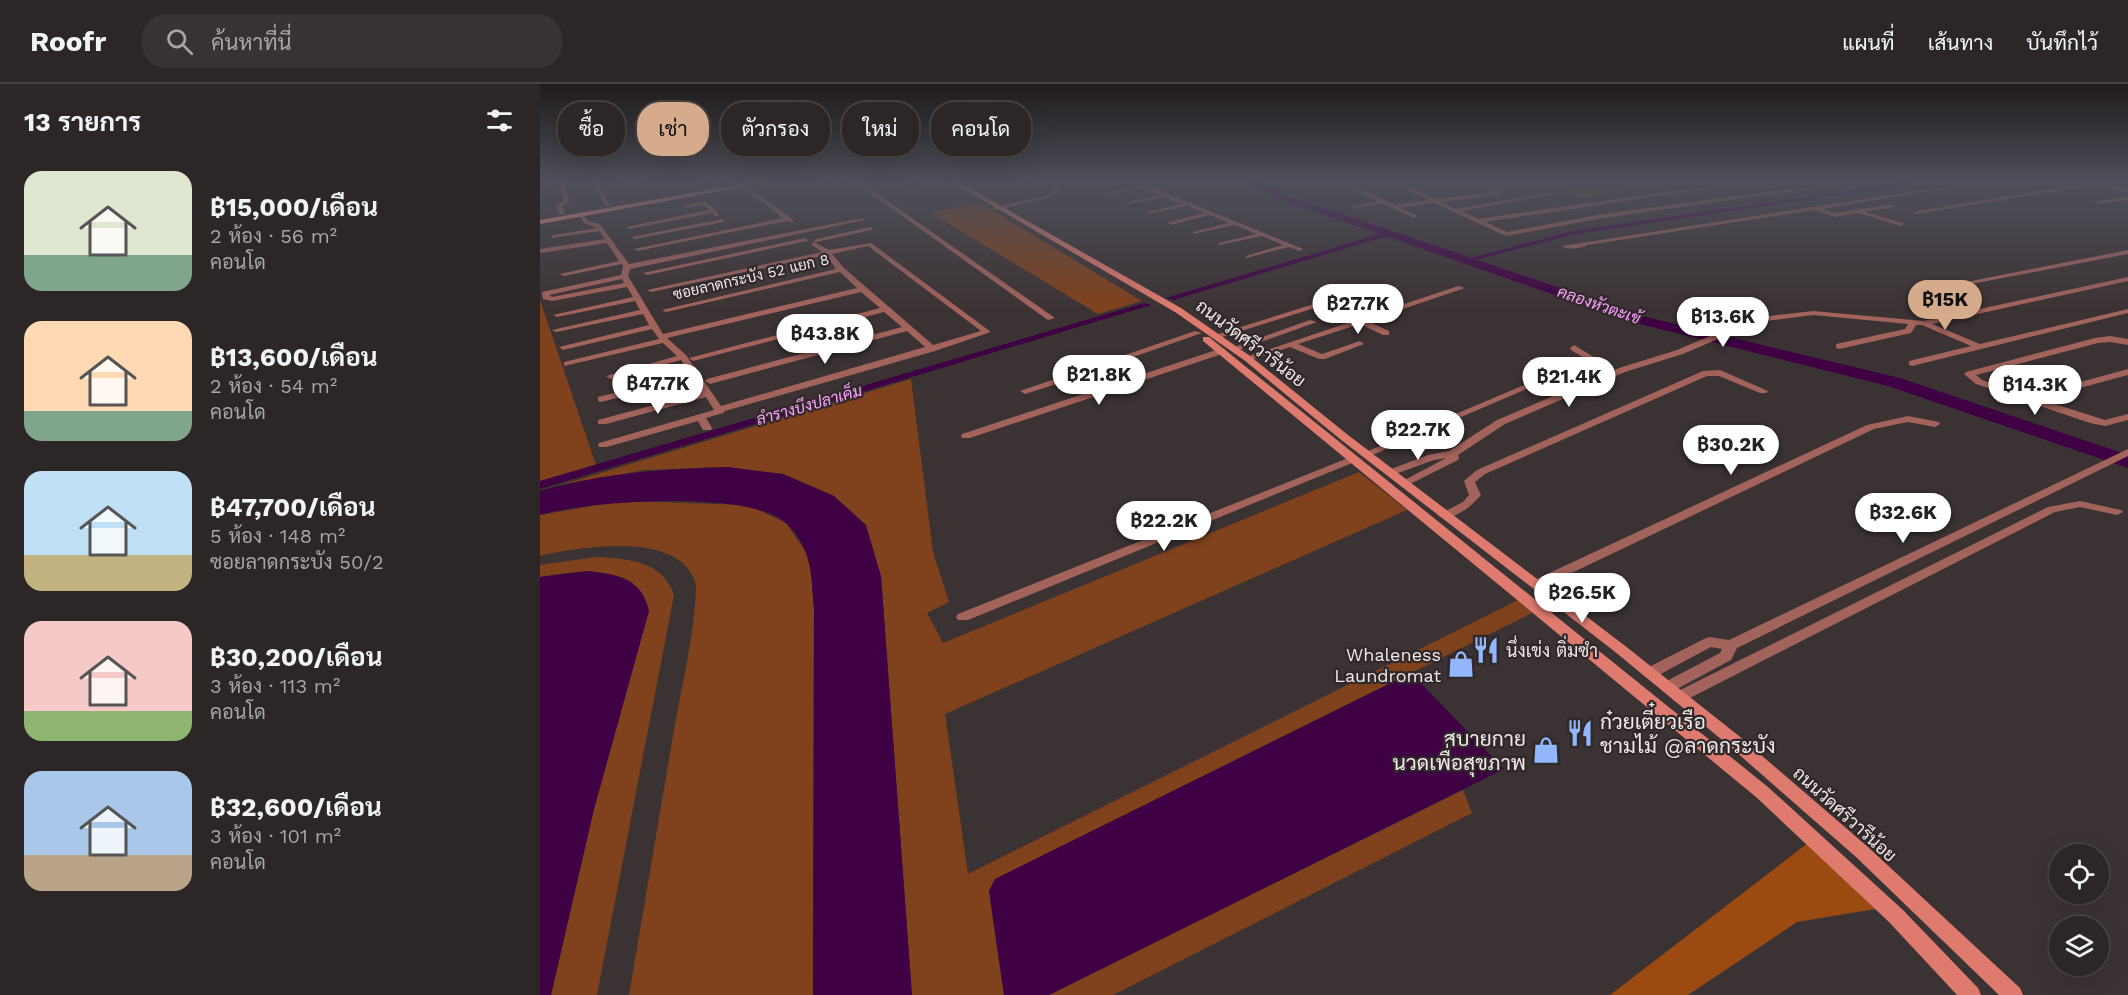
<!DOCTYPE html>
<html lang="th">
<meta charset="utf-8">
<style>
:root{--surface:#2c2626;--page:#383232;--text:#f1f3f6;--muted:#a6a5a7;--line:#484343;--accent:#d6ab8b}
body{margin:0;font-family:"Work Sans",Sarabun,sans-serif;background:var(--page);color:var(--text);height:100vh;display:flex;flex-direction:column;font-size:22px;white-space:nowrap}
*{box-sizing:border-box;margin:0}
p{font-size:20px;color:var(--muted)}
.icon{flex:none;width:33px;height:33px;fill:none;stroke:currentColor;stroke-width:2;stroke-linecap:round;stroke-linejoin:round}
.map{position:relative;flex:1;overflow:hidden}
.details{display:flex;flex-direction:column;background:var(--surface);width:540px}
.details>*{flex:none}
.hud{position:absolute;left:18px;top:18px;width:570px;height:54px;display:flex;gap:12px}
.controls{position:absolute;left:1509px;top:760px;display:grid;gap:12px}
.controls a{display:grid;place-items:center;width:60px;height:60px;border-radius:50%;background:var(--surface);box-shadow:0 6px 24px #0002,0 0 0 2px var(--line);font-size:30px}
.price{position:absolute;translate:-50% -51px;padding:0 14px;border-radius:21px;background:#fff;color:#222;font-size:20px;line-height:39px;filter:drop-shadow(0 2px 3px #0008)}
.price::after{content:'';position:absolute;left:50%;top:36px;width:18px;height:14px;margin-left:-9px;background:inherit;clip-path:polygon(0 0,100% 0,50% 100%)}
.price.current{background:var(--accent);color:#111}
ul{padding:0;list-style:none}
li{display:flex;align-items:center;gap:18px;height:150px;padding:0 24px}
li span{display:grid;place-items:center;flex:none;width:168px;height:120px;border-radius:18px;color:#555}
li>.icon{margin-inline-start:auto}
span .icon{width:72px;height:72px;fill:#fffc;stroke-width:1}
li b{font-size:26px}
h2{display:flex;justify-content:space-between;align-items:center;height:72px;padding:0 24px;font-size:26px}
.pill{padding:0 21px;border-radius:24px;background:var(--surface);box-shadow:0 6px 24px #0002,0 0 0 2px var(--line);font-size:21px;line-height:54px}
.pill.current{background:var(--accent);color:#111}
header{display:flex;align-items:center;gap:36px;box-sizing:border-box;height:84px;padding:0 30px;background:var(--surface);border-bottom:2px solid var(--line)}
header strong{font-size:28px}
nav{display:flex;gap:33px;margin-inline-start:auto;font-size:21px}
.search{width:420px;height:54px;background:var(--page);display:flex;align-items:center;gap:15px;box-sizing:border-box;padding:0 21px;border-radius:24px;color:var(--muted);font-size:22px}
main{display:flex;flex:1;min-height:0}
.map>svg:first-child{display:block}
.green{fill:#80421c}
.forest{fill:#9b4a11}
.water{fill:#3f0044}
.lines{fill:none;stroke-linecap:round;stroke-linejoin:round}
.canal{fill:#3f0044;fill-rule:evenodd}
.river{fill:#3f0044;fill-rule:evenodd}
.minor{fill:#a2635b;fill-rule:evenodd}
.secondary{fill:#df7b6e;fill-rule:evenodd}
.primary{fill:#fe9789;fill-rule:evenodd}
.labels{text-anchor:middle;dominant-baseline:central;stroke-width:4.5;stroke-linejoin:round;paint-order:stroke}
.far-street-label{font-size:15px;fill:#eee8e9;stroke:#31282a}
.far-water-label{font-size:16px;font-style:italic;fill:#f9a1fd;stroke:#31282a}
.street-label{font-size:18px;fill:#eee8e9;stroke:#31282a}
.poi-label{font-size:18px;fill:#eee8e9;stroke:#31282a;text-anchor:start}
.near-poi-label{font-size:21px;fill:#eee8e9;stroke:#31282a;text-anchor:start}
</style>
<header>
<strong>Roofr</strong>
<div class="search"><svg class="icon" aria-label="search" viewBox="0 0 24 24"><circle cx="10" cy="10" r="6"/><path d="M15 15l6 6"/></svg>ค้นหาที่นี่</div>
<nav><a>แผนที่</a><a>เส้นทาง</a><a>บันทึกไว้</a></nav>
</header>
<main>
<section class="details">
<h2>13 รายการ<svg class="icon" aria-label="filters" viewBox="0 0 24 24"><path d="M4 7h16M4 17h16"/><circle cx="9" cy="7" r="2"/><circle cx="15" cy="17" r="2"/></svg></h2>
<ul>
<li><span style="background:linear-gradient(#dfe7d0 70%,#7fa58c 0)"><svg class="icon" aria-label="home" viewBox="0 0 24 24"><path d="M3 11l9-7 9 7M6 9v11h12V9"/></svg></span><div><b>฿15,000/เดือน</b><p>2 ห้อง · 56 m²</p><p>คอนโด</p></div></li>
<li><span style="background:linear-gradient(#ffd9b3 75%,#7fa58c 0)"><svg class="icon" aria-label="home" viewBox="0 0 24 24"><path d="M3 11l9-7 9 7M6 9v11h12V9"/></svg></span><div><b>฿13,600/เดือน</b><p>2 ห้อง · 54 m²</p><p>คอนโด</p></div></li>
<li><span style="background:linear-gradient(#bfe0f5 70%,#c2b280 0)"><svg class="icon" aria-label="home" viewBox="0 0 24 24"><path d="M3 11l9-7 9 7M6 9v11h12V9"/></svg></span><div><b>฿47,700/เดือน</b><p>5 ห้อง · 148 m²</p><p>ซอยลาดกระบัง 50/2</p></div></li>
<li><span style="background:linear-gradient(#f6c9c9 75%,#8fb573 0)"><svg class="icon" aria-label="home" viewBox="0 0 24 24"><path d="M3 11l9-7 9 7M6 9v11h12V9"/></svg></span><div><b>฿30,200/เดือน</b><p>3 ห้อง · 113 m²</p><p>คอนโด</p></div></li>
<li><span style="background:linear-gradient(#a9c7e8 70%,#b9a48a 0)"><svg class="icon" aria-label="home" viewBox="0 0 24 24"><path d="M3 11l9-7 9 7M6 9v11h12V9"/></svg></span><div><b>฿32,600/เดือน</b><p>3 ห้อง · 101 m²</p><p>คอนโด</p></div></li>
</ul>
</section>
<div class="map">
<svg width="1588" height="911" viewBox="0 0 1588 911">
<rect width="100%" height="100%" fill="#3b3233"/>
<g class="green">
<path d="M1000,97H1117L1128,101L1040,114Z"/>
<path d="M440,119L602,217L558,230L391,129Z"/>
<path d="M0,216L56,381L0,398Z"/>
<path d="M371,295L393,468L409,518L387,529L403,559L819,388L867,426L405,630L428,790L978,516L992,529L456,795L449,807L464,911H372L341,492L294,412L243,390L187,383L105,386L21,401Z"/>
<path d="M81,417L208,421L246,439L270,474L274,525L273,911H89C104,823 119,734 134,646C142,600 154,553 156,506C157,501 154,494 151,489C127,449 38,463 0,472V431Z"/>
<path d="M56,473C88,475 122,476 134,511L57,911H11L53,729L93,499C60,484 35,487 0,493V481Z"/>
<path d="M923,706L932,729L573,911H509Z"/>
</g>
<path class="forest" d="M1268,759L1335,825L1257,838L1148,911H1070Z"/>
<g class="water">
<path d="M187,383L243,390L294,412L326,441L341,492L372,911H273L274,525C271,492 273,466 247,440C212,405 47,417 0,431V407C62,389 124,385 187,383Z"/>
<path d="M47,487C77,490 102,494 109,527L53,729L11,911H0V493Z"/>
<path d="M871,589L964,685L509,911H464L449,807L455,795Z"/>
</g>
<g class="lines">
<g class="canal">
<path d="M1372,97H1391L1032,151L927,178L923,176L1032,147Z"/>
<path d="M847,148L854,150L633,216L626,214Z"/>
<path d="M604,219L611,221L0,405V397Z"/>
</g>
<path class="river" d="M702,97H717L747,111L1102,232L1360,294L1588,371V384L1348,302L1092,238L739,115Z"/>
<g class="minor">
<path d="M16,97H22L30,117L22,123L25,129L22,131L19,129L16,122L24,116Z"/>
<path d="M51,97H57L70,122H66Z"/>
<path d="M313,97H319L515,234L508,236Z"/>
<path d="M392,97H405L369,106L366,104Z"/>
<path d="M515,97H521L519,107L512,113L456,126L453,124L508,111L513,106Z"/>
<path d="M560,97H571L549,104L546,102Z"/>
<path d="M588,97H596L606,101L763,165L760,167L749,163L706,174V172L743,161L722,152L679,161V159L716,150L695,141L653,150V148L689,139L670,131L631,141L628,139L629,138L664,129L647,122L607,130V128L641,120L624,113L587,120V118L619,111L603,104L567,112L564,110L597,102Z"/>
<path d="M771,97H782L764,103L761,101Z"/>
<path d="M797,97H805L855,121L888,116L849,97H857L896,115L952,108L932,97H939L951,103L992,97L996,99L957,106L962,109L959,111L902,118L916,125L1011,108L1014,110L922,127L938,135L1201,97H1218L945,138L967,148L1063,130L1310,97H1328L1063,134L966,152L894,119L861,124L876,131V133L874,134L843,120L813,124V122L837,117Z"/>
<path d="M1438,97H1454L1282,125L1294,129L1352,120L1354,123L1325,128L1363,139L1364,140L1361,142L1318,129L1294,133L1275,126L1047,161C1041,165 1028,166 1022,162Z"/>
<path d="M1556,97H1566L1565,99L1588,105V109L1557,101L1376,130L1373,128Z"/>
<path d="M205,101L251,134L254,139L247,137L97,167L94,165L243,134L203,104Z"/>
<path d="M1588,112V116L1558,120L1555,118Z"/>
<path d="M165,117L176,126L179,132H175L172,129L89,145L86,143L169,126L164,121L145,124L142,122Z"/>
<path d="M39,130H43L48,137L60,140L89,180L322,134L325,136L90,185L88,192L123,250L317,204L300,188L126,228L122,226L296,185L286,171L111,208L107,206L282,168L272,161V159L274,158L289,166L331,159L451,248L395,267L185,327L183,329L166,334L172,344L171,346H163L158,337L67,363H59L58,361L59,359L174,326L166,313L66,340H58V336L162,308L153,294L61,318L58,317V313L150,290L141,276L71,295L66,292L137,272L123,259L24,282V278L119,255L112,245L23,266L19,263L109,241L103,230L16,248L12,246L100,226L95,217L17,233L13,231L93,213L87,203L12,217L3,215L2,208L81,191L83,183L82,180L24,192L20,190L79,177L67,159L0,169V165L65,155L59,147L12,154L11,153L14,151L57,144L44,139ZM328,162L441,247L393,261L304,184L292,170ZM82,195L84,199L12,213L9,211ZM321,208L340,224L149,274L153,277L344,228L362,243L167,295L165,297L170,300L367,247L385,263L181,322L146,271L127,254Z"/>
<path d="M182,135L184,136V138L95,155L92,153Z"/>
<path d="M330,143L333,145L332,146L276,158L273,156Z"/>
<path d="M265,154L268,156L267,157L107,191L103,189Z"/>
<path d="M1588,166V170L1395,207L1391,205Z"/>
<path d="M1588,193V197L1392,240L1440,260L1588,225V229L1372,282L1369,281V277L1431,262L1382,241H1376L1371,249L1299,265L1296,264V260L1365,245L1368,240L1273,231L1217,238L1143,270L1085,288L965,340L918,371L919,374L918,376L868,401L864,402L859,399L906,374L894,376L850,392L845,389L846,387L888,371L909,367L957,336L1079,284L1137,266L1212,234L1273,227L1384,237Z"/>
<path d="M918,202L925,204L827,237L849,247V251H843L820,240L758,260L782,270L820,257L824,260L785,275H779L750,263L707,277L703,274Z"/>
<path d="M774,220L781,222L679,254L672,252Z"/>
<path d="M770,236L777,238L696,267L689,265Z"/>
<path d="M655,247L662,249L510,302L485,310L480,307Z"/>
<path d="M1570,252L1588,255V261L1570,258L1558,259L1436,291L1442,296L1489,312L1588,285V291L1499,315L1565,336L1588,330V336L1565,342L1550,339L1436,300L1424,290L1426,288L1555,254Z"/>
<path d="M1034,261L1057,275L830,372H822L821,370L1046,275L1031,266L1030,264Z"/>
<path d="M682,264L685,265V269L430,354H422L421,352L422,350Z"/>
<path d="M1180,286L1228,307L1226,309H1220L1179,292H1167L945,390L935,398L941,411C932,422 915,436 900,433L898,431L923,418L929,411L924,397L937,386L1163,287Z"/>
<path d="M1368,332L1399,338L1400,340L1395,343L1368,338L1334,345L1000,504L995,505L989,501L990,498L1327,341Z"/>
<path d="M1588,365V372L1197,564L1191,576L1133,607L1128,608L1123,607L1121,603L1123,599L1180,569L1182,565L1171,563L1115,593L1110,594L1105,593L1103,589L1105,585L1164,555L1169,553L1189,556Z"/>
<path d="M813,372L818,375L817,377L428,536H418L416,533L418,530Z"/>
<path d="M1540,417L1581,426L1583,428L1577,431L1540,423L1515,428L1144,617L1139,618L1134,617L1132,613L1134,609L1508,423Z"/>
</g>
<g class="secondary">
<path d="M410,97H417L641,224L710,272L808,351L1084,561L1199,652L1328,763L1480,904L1483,911H1459L1316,773L1187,660L1074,567L800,355L704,276L635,228Z"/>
<path d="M663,253H669L1228,703L1363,826L1438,904L1441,911H1417L1349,838L1216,713L663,257Z"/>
</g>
<path class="primary" d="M219,97H237L0,140V136Z"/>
</g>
<linearGradient id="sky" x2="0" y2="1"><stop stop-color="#201c1c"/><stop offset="0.43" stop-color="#4f4f5b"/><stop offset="1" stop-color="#4f4f5b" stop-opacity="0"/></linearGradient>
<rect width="1588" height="225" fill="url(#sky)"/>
<defs>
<symbol id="restaurant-bare" viewBox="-9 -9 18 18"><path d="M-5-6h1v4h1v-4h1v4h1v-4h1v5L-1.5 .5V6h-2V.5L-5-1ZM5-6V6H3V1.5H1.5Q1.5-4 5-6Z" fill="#92b7fd" stroke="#31282a" stroke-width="2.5" paint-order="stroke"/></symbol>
<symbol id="shop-bare" viewBox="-9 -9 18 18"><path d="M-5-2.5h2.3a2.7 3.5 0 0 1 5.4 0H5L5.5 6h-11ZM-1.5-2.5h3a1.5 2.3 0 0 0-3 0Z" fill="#92b7fd" stroke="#31282a" stroke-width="2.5" paint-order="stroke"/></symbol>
</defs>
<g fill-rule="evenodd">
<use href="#restaurant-bare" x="927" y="547" width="38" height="38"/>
<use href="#shop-bare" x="902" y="561" width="38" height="38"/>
<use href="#restaurant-bare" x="1021" y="630" width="38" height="38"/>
<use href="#shop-bare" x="987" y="647" width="38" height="38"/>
</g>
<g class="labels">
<g class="far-street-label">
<text transform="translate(211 193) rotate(-13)">ซอยลาดกระบัง 52 แยก 8</text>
</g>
<g class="far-water-label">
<text transform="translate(1059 221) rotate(19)">คลองหัวตะเข้</text>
<text transform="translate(269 321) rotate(-16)">ลำรางบึงปลาเค็ม</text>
</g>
<g class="street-label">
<text transform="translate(711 259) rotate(37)">ถนนวัดศรีวารีน้อย</text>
<text transform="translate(1305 730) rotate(42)">ถนนวัดศรีวารีน้อย</text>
</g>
<g class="poi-label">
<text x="966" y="566">นึ่งเข่ง ติ่มซำ</text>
<text x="901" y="570" text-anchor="end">Whaleness<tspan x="901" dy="21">Laundromat</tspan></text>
</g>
<g class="near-poi-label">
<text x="1060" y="637">ก๋วยเตี๋ยวเรือ<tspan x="1060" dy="24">ชามไม้ @ลาดกระบัง</tspan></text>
<text x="986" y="654" text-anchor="end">สบายกาย<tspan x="986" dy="24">นวดเพื่อสุขภาพ</tspan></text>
</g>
</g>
</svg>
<div class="controls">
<a><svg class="icon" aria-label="locate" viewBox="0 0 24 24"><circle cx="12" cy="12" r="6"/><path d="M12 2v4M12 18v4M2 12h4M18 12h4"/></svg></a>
<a><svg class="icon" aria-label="layers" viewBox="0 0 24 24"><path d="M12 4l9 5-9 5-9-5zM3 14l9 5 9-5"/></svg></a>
</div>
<b class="price current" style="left:1405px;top:247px">฿15K</b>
<b class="price" style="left:818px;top:251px">฿27.7K</b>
<b class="price" style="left:1183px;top:264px">฿13.6K</b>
<b class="price" style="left:285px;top:281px">฿43.8K</b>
<b class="price" style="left:559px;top:322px">฿21.8K</b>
<b class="price" style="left:1029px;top:324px">฿21.4K</b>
<b class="price" style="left:118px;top:331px">฿47.7K</b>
<b class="price" style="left:1495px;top:332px">฿14.3K</b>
<b class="price" style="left:878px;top:377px">฿22.7K</b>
<b class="price" style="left:1191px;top:392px">฿30.2K</b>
<b class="price" style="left:1363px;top:460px">฿32.6K</b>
<b class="price" style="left:624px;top:468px">฿22.2K</b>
<b class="price" style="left:1042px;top:540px">฿26.5K</b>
<div class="hud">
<a class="pill">ซื้อ</a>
<a class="pill current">เช่า</a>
<a class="pill">ตัวกรอง</a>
<a class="pill">ใหม่</a>
<a class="pill">คอนโด</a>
</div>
</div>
</main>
